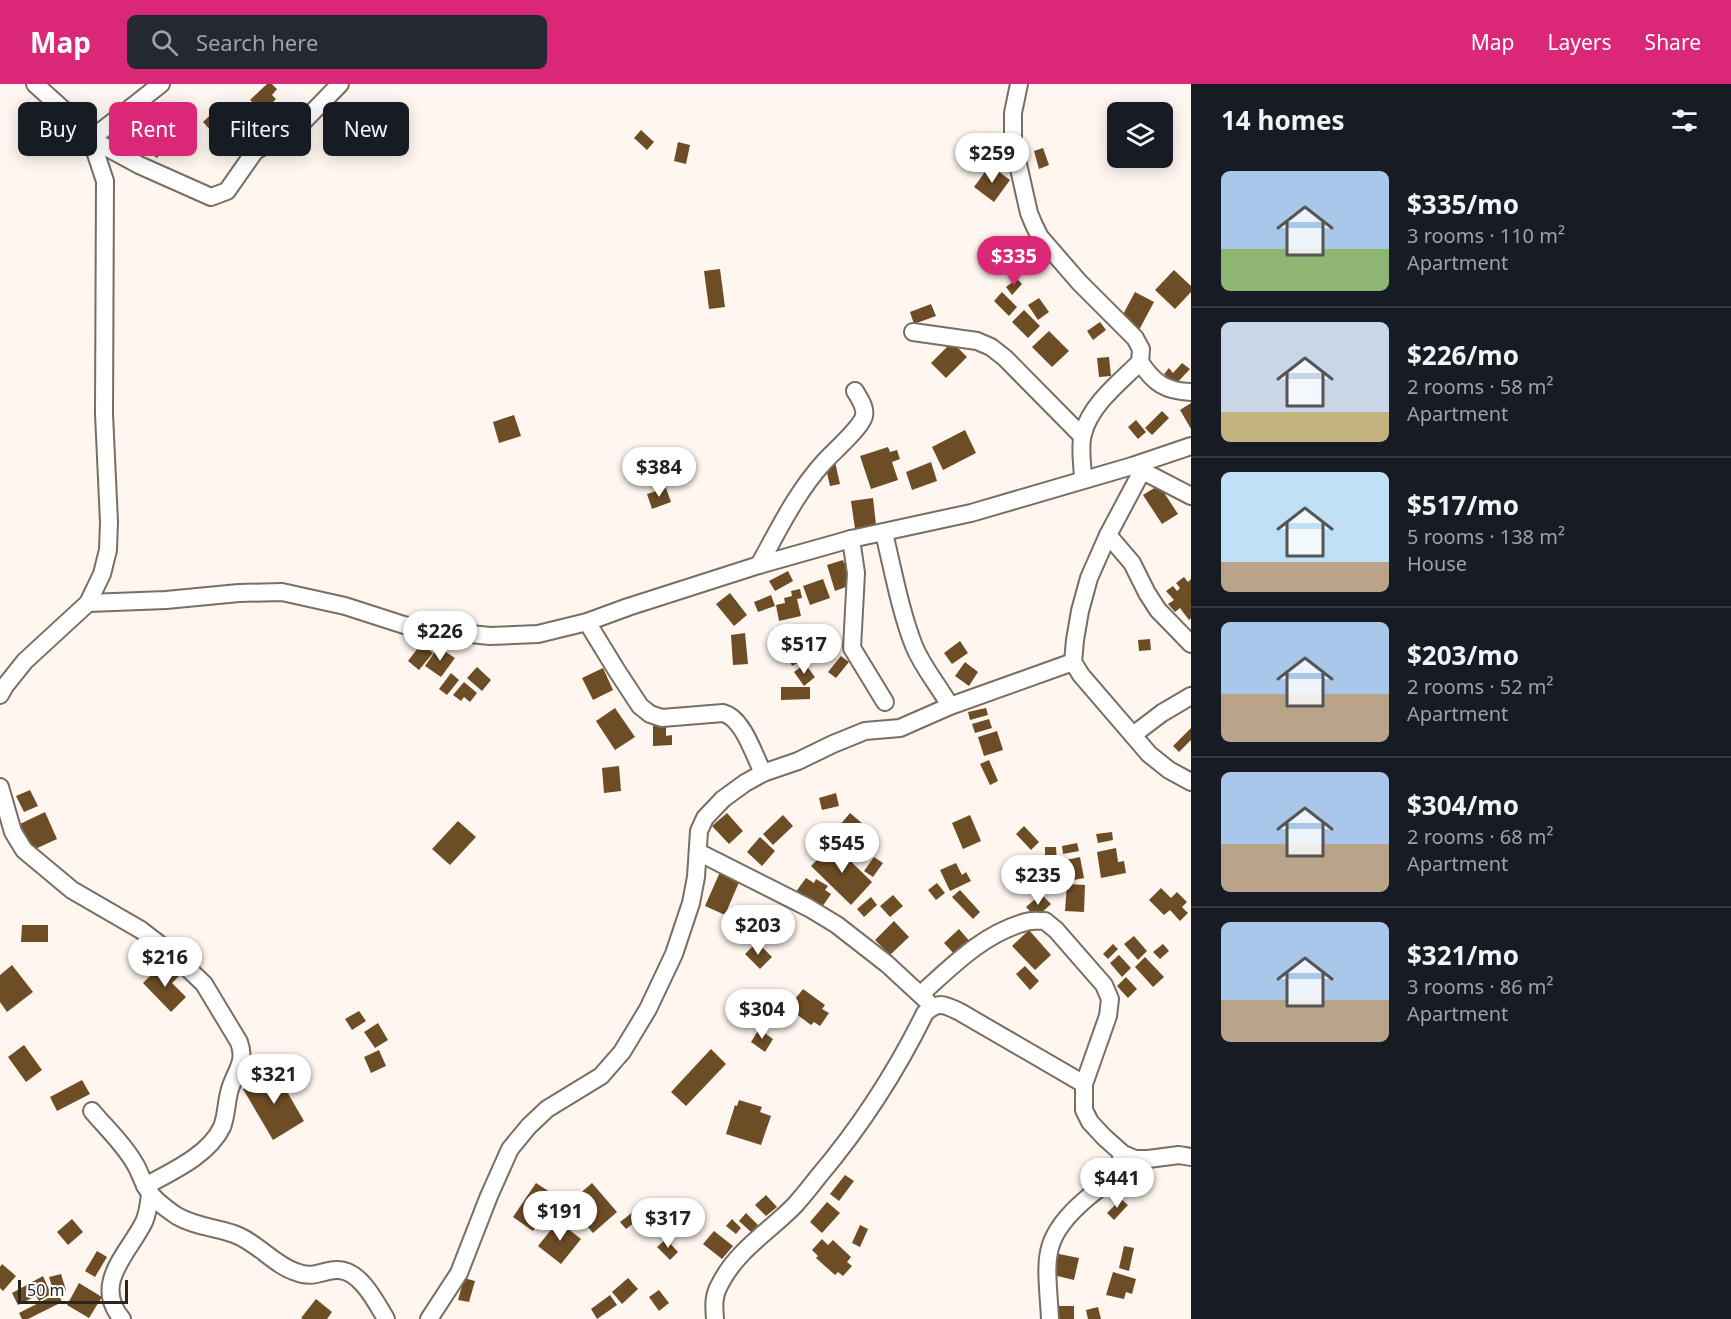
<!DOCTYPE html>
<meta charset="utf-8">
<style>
:root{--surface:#171b24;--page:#242831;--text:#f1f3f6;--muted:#9ea1a6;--line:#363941;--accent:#db2777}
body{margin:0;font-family:"Noto Sans",sans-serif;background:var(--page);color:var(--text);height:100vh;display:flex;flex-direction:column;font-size:22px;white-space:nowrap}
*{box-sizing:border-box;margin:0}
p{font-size:20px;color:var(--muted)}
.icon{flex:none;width:33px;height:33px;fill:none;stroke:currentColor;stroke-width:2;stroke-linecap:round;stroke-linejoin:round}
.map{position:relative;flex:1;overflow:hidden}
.details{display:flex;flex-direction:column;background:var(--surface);width:540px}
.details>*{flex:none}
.hud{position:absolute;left:18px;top:18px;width:570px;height:54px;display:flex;gap:12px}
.fabs{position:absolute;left:1107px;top:18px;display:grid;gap:12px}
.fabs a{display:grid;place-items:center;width:66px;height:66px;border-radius:9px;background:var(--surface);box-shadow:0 3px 15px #0003;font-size:30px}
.scale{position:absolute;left:18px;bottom:15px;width:110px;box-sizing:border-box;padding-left:6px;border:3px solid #292520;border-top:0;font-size:16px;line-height:21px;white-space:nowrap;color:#292520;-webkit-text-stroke:4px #fff;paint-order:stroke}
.price{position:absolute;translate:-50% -51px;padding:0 14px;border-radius:21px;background:#fff;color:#222;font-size:20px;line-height:39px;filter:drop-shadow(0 2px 3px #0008)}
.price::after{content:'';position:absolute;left:50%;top:36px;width:18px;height:14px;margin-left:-9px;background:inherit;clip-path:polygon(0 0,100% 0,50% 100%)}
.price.on{background:var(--accent);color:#fff}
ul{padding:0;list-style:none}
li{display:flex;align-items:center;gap:18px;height:150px;padding:0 30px}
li+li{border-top:2px solid var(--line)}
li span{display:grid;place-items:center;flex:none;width:168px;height:120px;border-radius:9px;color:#555}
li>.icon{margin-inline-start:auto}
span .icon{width:72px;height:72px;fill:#fffc;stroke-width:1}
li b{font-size:26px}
h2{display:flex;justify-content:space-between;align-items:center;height:72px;padding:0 30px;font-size:26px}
.tag{padding:0 21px;border-radius:9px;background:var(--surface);box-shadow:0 3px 15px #0003;font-size:21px;line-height:54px}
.tag.on{background:var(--accent);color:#fff}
header{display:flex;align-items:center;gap:36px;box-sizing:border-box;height:84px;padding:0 30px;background:var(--accent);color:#fff}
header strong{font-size:28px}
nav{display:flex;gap:33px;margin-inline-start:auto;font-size:21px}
.search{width:420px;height:54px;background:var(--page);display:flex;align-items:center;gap:15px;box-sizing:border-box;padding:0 21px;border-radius:9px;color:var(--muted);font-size:22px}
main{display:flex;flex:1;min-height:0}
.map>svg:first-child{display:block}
.building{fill:#6d4d26}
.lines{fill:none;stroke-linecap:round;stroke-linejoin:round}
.street-casing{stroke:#786e62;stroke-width:20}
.street{stroke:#fff;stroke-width:16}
</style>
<header>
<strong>Map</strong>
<div class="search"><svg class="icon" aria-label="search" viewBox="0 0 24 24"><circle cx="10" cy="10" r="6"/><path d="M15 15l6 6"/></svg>Search here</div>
<nav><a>Map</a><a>Layers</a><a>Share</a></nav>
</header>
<main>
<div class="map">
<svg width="1191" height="1235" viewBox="0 0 1191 1235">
<rect width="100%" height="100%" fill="#fef6ef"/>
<g class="building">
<path d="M267,0H272L277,5L272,11L276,15L263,28L250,16Z"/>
<path d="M220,22L241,45L224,61L203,38Z"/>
<path d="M270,33L281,46L269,56L259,43Z"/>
<path d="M161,46L172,54L157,74L146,66Z"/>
<path d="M641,46L654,58L647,66L634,54Z"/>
<path d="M678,58L690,61L686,80L674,77Z"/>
<path d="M989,58L999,73L987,80L977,66Z"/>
<path d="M1043,64L1049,81L1039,85L1034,67Z"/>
<path d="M990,81L1010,96L994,118L974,103Z"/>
<path d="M720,185L725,223L709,225L704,187Z"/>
<path d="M1174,186L1191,202V208L1175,225L1155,206Z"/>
<path d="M1017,195L1022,200L1012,211L1006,203Z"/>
<path d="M1002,208L1017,223L1009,232L994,217Z"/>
<path d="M1135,208L1154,218L1139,246L1120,236Z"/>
<path d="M1039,214L1049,228L1038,236L1028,221Z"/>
<path d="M931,220L936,232L914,240L910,228Z"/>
<path d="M1024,226L1040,242L1028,254L1012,238Z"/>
<path d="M1100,238L1106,246L1093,256L1087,247Z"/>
<path d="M1049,247L1069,267L1052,283L1032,263Z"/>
<path d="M952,258L967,273L946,294L931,279Z"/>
<path d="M1109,273L1111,292L1099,293L1097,274Z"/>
<path d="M1182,279L1190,285L1176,300L1164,290L1169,284L1173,289Z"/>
<path d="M1191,319V345L1180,326Z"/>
<path d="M1162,327L1169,334L1152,351L1145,344Z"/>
<path d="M514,331L521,352L499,359L493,338Z"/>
<path d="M1136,336L1146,348L1138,355L1128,343Z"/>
<path d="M965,346L976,369L943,386L932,363Z"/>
<path d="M888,363L890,368L897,366L900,375L892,378L898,396L871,405L860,372Z"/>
<path d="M835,378L840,400L830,402L825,380Z"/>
<path d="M931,378L937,397L912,406L906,388Z"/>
<path d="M1159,401L1178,430L1162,440L1143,411Z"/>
<path d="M666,404L671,418L652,425L647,410Z"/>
<path d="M873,414L876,441L855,445L851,417Z"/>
<path d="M843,476L844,479L851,477L854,484L847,487L851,501L835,507L827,481Z"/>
<path d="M788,487L793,497L775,507L769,497Z"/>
<path d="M1184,493L1188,498L1191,495V534L1189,536L1180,524L1175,528L1168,520L1174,516L1166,507L1173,502L1177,507L1180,504L1176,499Z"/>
<path d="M823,495L830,514L810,521L803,502Z"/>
<path d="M800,505L802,514L797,515L801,532L779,537L776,521L785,519L784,514L792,512L791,507Z"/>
<path d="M730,509L747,531L734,542L716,520Z"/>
<path d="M771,511L775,522L758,528L754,518Z"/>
<path d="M788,545L801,571L800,572L802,577L792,582L789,575L794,572L781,549Z"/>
<path d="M745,549L748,580L733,581L731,551Z"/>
<path d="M826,551L834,561L813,578L805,568Z"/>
<path d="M1150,555L1151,566L1139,567L1138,556Z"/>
<path d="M960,557L968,569L952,580L944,569Z"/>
<path d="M421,560L433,569L419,586L408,577Z"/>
<path d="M438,563L455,574L441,593L425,582Z"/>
<path d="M841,572L849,578L836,594L828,588Z"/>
<path d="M965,578L978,588L969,602L955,592Z"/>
<path d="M805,580L815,593L804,602L794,588Z"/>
<path d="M477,583L491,596L482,607L467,594Z"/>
<path d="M603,584L613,606L593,616L582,594Z"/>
<path d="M451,589L459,596L447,611L439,605Z"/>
<path d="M464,598L477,609L470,618L464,613L461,617L453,611Z"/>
<path d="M781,603H810V615L781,616Z"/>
<path d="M615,624L635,653L615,666L596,637Z"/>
<path d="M986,624L988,631L970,636L968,628Z"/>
<path d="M989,635L992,644L975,649L972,640Z"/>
<path d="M666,641V652L672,651V661L653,662V642Z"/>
<path d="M1191,644V656L1179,668L1173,662Z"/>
<path d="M997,647L1003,666L984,672L978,653Z"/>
<path d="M989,676L998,697L990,701L980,680Z"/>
<path d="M619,682L621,707L604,709L602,684Z"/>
<path d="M30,706L38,722L24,728L16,712Z"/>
<path d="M836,709L839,722L822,726L819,714Z"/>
<path d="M45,728L57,755L33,766L20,740Z"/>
<path d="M727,729L743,747L729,760L712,742Z"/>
<path d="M850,729L863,740L853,753L839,742Z"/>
<path d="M783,731L793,742L773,761L763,750Z"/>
<path d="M970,731L981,757L963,765L952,739Z"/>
<path d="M458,737L476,753L450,781L432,765Z"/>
<path d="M1024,742L1039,758L1031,766L1016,750Z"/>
<path d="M1112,748L1113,756L1098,759L1096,750Z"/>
<path d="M760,753L775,767L762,782L747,768Z"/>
<path d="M1077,759L1079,767L1063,770L1062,762Z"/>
<path d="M833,760L872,798L851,821L811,782Z"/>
<path d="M1045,763H1056L1057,781L1045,782Z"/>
<path d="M1116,764L1118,778L1124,777L1126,789L1101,794L1097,768Z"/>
<path d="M874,773L883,779L873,793L864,787Z"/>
<path d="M1080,773L1084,794L1069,797L1066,776Z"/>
<path d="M956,779L962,791L966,788L971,797L950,807L940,786Z"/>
<path d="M1029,786L1036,793L1026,802L1020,795Z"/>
<path d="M720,788L740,796L725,831L705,822Z"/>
<path d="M806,794L814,799L816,795L828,802L825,806L831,810L820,826L795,809Z"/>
<path d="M1038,796H1057V805H1037Z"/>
<path d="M937,799L945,809L936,816L928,806Z"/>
<path d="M1067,800L1085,801L1084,828L1065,827Z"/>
<path d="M1161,804L1171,814L1177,808L1187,818L1182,823L1188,829L1180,837L1170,826L1164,831L1149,816Z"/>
<path d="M960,806L980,828L973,835L952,813Z"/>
<path d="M1041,810L1051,820L1036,834L1026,823Z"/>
<path d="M893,811L903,822L890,833L880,822Z"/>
<path d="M871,813L877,821L864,833L857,825Z"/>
<path d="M894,837L909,853L890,871L875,856Z"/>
<path d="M22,841H48V858H21Z"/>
<path d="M959,845L972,860L957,873L944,859Z"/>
<path d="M1029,846L1051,871L1035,886L1012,862Z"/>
<path d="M1134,852L1147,867L1138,876L1124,860Z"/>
<path d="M757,858L772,873L760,885L745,870Z"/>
<path d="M1113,860L1118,865L1108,875L1103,870Z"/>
<path d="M1163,860L1169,867L1160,875L1153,868Z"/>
<path d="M1119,871L1131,884L1122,893L1110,879Z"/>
<path d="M1145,873L1164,893L1153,903L1135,883Z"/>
<path d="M12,881L33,908L7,928L0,918V891Z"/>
<path d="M1025,882L1039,897L1030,906L1016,890Z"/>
<path d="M171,883L179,892L172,899L186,913L171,928L143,899L158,884L163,890Z"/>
<path d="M1126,893L1137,905L1128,914L1117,902Z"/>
<path d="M803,905L825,921L822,925L829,929L820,942L814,938L811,941L791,926L798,917L795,915Z"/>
<path d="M359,927L366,937L352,946L345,935Z"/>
<path d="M378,939L388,956L375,964L364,948Z"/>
<path d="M759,945L773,955L765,968L751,958Z"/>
<path d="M24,961L42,986L26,998L8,973Z"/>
<path d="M711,965L726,980L686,1022L671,1008Z"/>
<path d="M379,966L386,982L371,989L364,973Z"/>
<path d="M275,987L304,1037L273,1056L243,1005Z"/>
<path d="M82,996L90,1010L57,1027L50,1013Z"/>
<path d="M739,1016L762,1023L760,1028L771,1032L761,1061L726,1050L735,1021L737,1022Z"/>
<path d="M845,1091L854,1097L839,1117L830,1110Z"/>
<path d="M536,1099L556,1112L533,1147L513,1133Z"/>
<path d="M592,1099L617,1128L593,1149L568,1120Z"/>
<path d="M766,1111L777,1123L766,1132L755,1121Z"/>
<path d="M1121,1115L1128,1121L1114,1136L1107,1129Z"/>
<path d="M662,1116L668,1123L658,1133L651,1126Z"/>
<path d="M827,1118L840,1129L822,1149L810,1138Z"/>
<path d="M642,1121L648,1128L626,1145L620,1138Z"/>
<path d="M746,1129L758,1141L751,1148L739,1137Z"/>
<path d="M72,1135L83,1148L68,1161L57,1148Z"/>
<path d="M732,1135L741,1144L736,1150L726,1142Z"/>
<path d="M558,1137L581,1155L561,1180L538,1162Z"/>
<path d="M860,1141L868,1145L860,1163L852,1159Z"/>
<path d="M714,1147L733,1162L722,1175L703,1160Z"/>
<path d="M666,1155L678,1168L670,1176L657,1163Z"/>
<path d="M822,1155L828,1161L833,1156L851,1173L847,1178L852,1182L843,1192L838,1188L835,1191L816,1174L818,1172L812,1166Z"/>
<path d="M1124,1162L1134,1164L1129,1187L1119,1184Z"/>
<path d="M97,1167L107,1173L95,1193L85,1187Z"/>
<path d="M1054,1169L1079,1174L1074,1196L1049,1190Z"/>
<path d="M2,1180L16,1192L3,1207L0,1204V1183Z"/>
<path d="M1113,1188L1136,1195L1132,1210L1126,1208L1124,1215L1106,1211Z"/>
<path d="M61,1190L66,1206L54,1209L49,1193Z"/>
<path d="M43,1192L51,1210L39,1217L36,1212L18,1221L12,1209Z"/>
<path d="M464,1194L475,1197L469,1218L458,1216Z"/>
<path d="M628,1194L638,1205L622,1220L612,1208Z"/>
<path d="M79,1199L102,1213L89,1234L67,1221Z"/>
<path d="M659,1206L669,1219L659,1227L649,1213Z"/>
<path d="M58,1209L62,1218L28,1235H22L19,1229Z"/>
<path d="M610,1211L617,1221L597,1235L591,1225Z"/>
<path d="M316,1215L332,1228L327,1235H303L301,1234Z"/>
<rect x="1053" y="1222" width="21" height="13"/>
<path d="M1098,1223L1101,1235H1088L1086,1226Z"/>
</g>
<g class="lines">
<defs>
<g id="street">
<path d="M161,0L91,55L139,81L211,113L227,107L255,67L299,42L340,0"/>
<path d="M1019,0L1013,29V58L1029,129L1034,141L1040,153L1079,198L1135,254L1141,265L1140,278C1120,298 1090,321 1083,350C1079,364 1083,382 1083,396"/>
<path d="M913,248L977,257L991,263L1005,274L1082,352"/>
<path d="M1140,278C1154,299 1165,307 1191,308"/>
<path d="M1133,382L1191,412"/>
<path d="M1142,387L1108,451L1089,494L1080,527L1075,556L1073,578L1081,591L1149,670L1169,686L1191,698"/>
<path d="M884,449C893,486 900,526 914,562C923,584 939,602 950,622"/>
<path d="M1108,451L1132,479L1147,509L1158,526L1191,560"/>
<path d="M851,455L856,489L852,564L885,618"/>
<path d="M759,481C779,445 796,409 824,378C833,368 861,344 864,332C866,323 859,314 855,307"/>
<path d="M88,519L166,516L239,509L282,508L345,522L404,541L441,547L490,552L538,550L587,538L628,523L759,481L851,455L971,429L1132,382L1191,362"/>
<path d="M587,538L617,587L640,622L650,630L662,634L723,629C743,634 754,671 763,689"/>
<path d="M0,611L5,602L25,577L88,519L102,490L108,466L109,438L104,330L105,97L91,55L67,29L35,0"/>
<path d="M1133,651L1162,629L1191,612"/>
<path d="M0,703L13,748L24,766L72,806L141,846L176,873L204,900L239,958C246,977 237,985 231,1002C226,1015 227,1031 222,1043C209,1071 171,1088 145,1102"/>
<path d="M698,768L809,824L837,841L887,880L927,917"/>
<path d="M921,910C952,882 984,849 1026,838C1032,836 1039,837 1045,837L1056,846L1104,901L1110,915L1108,932L1084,1000V1026L1090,1038L1104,1053L1123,1070L1135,1075H1148L1179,1071L1191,1073"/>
<path d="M92,1027C106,1044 124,1060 135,1080C139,1086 141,1094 145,1101C151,1114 165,1124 177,1132C196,1143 215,1143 234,1150C257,1158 274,1181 296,1188C313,1195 320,1187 336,1186C359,1184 376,1218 386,1235"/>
<path d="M122,1235C92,1200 128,1170 144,1138C148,1129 149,1120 150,1110"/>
<path d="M429,1235L459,1189L489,1112L510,1065L529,1042L547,1025L601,992L622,968L648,925L674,870L691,819L696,793L699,747L705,734L723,715L745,699L763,689L798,677L833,660L865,647L900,644L950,622L1073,578"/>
<path d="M715,1235C714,1222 713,1212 720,1200C737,1166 770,1147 795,1121C803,1112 811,1102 818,1093C862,1041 895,990 925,929C939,916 945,921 960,928L1084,1000"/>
<path d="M1050,1235C1047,1177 1038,1156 1086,1115C1106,1098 1113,1096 1123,1070"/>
</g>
</defs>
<use href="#street" class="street-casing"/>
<use href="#street" class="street"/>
</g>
</svg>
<div class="fabs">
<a><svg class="icon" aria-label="layers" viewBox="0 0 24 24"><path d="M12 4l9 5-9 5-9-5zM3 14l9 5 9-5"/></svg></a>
</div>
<div class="scale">50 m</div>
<b class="price" style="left:992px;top:100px">$259</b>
<b class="price on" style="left:1014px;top:203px">$335</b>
<b class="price" style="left:659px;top:414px">$384</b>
<b class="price" style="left:440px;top:578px">$226</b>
<b class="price" style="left:804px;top:591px">$517</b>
<b class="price" style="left:842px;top:790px">$545</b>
<b class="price" style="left:1038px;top:822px">$235</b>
<b class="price" style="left:758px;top:872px">$203</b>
<b class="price" style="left:165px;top:904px">$216</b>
<b class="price" style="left:762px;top:956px">$304</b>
<b class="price" style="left:274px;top:1021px">$321</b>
<b class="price" style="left:1117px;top:1125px">$441</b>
<b class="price" style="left:560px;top:1158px">$191</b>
<b class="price" style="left:668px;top:1165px">$317</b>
<div class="hud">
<a class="tag">Buy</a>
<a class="tag on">Rent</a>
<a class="tag">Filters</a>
<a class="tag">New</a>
</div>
</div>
<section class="details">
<h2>14 homes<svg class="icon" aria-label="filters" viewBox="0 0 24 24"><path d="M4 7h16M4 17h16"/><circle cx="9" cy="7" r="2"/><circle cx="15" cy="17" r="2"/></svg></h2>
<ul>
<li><span style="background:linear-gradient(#a9c7e8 65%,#8fb573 0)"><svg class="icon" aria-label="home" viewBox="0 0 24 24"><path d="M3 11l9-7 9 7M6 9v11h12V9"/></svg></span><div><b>$335/mo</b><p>3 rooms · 110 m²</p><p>Apartment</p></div></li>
<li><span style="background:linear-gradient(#c9d6e8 75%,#c2b280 0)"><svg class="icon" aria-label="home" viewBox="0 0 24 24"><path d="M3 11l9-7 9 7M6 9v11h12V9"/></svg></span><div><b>$226/mo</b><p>2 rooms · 58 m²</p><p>Apartment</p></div></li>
<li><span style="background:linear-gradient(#bfe0f5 75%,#b9a48a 0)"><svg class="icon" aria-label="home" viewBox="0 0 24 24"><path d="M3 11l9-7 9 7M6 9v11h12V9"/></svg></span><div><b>$517/mo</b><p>5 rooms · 138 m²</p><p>House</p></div></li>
<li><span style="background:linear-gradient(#a9c7e8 60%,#b9a48a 0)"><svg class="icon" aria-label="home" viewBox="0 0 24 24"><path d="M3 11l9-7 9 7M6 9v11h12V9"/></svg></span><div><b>$203/mo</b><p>2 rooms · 52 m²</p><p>Apartment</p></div></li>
<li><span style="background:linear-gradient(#a9c7e8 60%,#b9a48a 0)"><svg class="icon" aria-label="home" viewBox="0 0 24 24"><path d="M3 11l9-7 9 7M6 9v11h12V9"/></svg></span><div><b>$304/mo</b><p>2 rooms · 68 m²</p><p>Apartment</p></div></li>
<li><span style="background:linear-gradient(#a9c7e8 65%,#b9a48a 0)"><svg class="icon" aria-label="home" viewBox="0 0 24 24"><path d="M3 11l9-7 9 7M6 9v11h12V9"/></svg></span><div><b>$321/mo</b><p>3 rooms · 86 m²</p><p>Apartment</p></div></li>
</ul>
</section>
</main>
